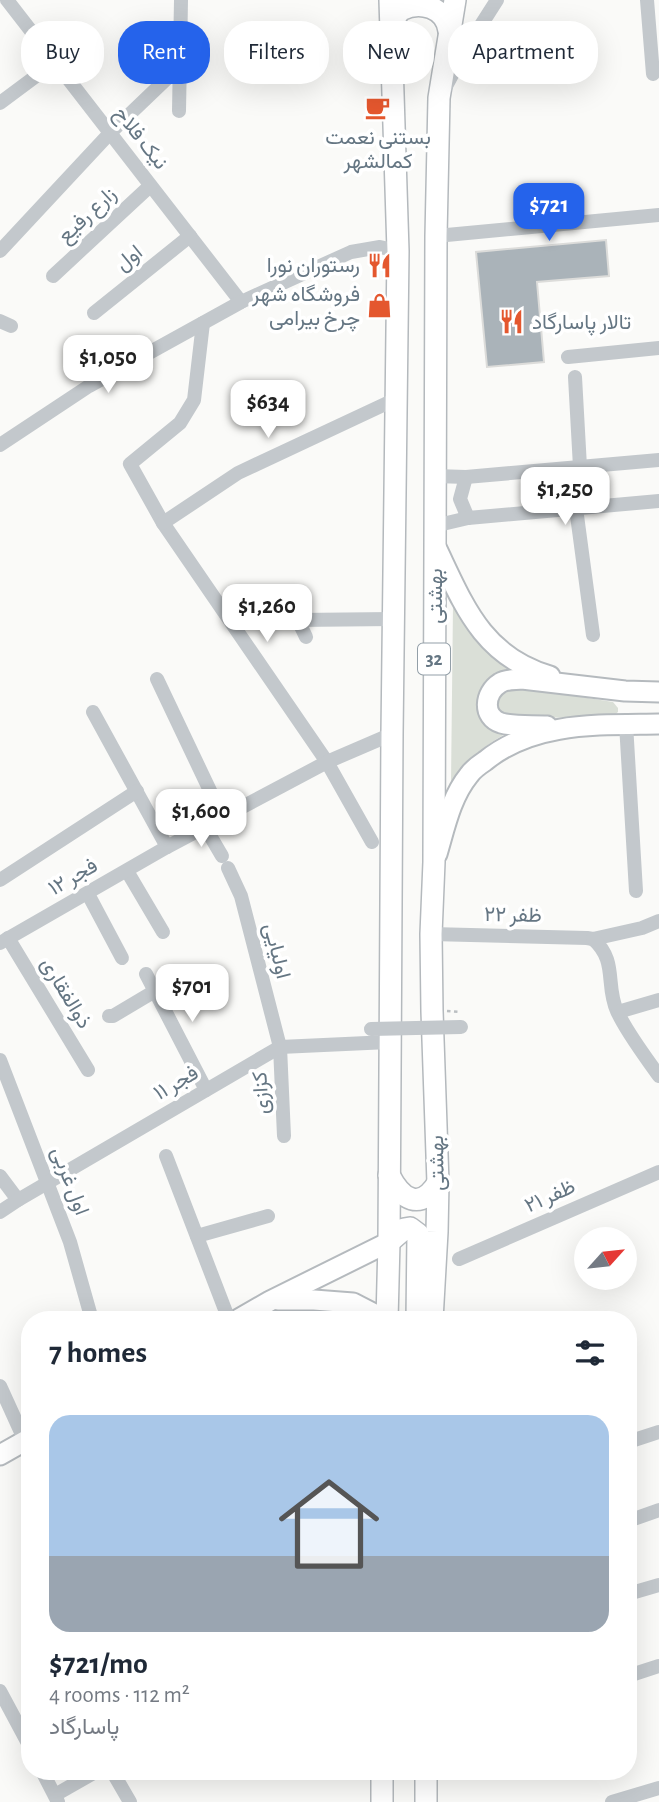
<!DOCTYPE html>
<meta charset="utf-8">
<style>
:root{--surface:#fff;--page:#f2f2f3;--text:#1f2937;--muted:#747a83;--accent:#2563eb}
body{margin:0;font-family:"Alegreya Sans",Vazirmatn,sans-serif;background:var(--page);color:var(--text);height:100vh;display:flex;flex-direction:column;font-size:26px;white-space:nowrap}
*{box-sizing:border-box;margin:0}
p{font-size:23px;color:var(--muted)}
.icon{flex:none;width:38px;height:38px;fill:none;stroke:currentColor;stroke-width:2;stroke-linecap:round;stroke-linejoin:round}
.map{position:relative;flex:1;overflow:hidden}
.details{position:absolute;left:21px;top:1311px;width:616px;height:469px;display:flex;flex-direction:column;background:var(--surface);border-radius:28px;box-shadow:0 7px 28px #0002}
.details>*{flex:none}
.banner{position:absolute;left:21px;top:21px;width:618px;height:63px;display:flex;gap:14px}
.needle{width:46px;rotate:63deg}
.fabs{position:absolute;left:574px;top:1227px;display:grid;gap:14px}
.fabs a{display:grid;place-items:center;width:63px;height:63px;border-radius:50%;background:var(--surface);box-shadow:0 7px 28px #0002;font-size:35px}
.price{position:absolute;translate:-50% -60px;padding:0 16px;border-radius:14px;background:#fff;color:#222;font-size:23px;line-height:46px;filter:drop-shadow(0 2px 4px #0008)}
.price::after{content:'';position:absolute;left:50%;top:42px;width:21px;height:16px;margin-left:-10px;background:inherit;clip-path:polygon(0 0,100% 0,50% 100%)}
.price.selected{background:var(--accent);color:#fff}
ul{padding:0;list-style:none}
li{display:grid;align-content:center;gap:14px;height:371px;padding:0 28px}
li span{display:grid;place-items:center;height:217px;border-radius:21px;color:#555}
li>.icon{margin-inline-start:auto}
span .icon{width:126px;height:126px;fill:#fffc;stroke-width:1}
li b{font-size:30px}
h2{display:flex;justify-content:space-between;align-items:center;height:84px;padding:0 28px;font-size:30px}
.chip{padding:0 24px;border-radius:28px;background:var(--surface);box-shadow:0 7px 28px #0002;font-size:24px;line-height:63px}
.chip.selected{background:var(--accent);color:#fff}
.map>svg:first-child{display:block}
.green{fill:#dadfd7}
.building{fill:#aab3b9;stroke:#dcdcda;stroke-width:2}
.lines{fill:none;stroke-linecap:round;stroke-linejoin:round}
.major-casing{stroke:#b5babe;stroke-width:23}
.highway-casing{stroke:#b4b9bd;stroke-width:24}
.path{stroke:#bbbfc2;stroke-width:2.5;stroke-dasharray:3.5 3.5;stroke-linecap:butt}
.minor{stroke:#c3c8cc;stroke-width:14}
.major{stroke:#fff;stroke-width:19}
.highway{stroke:#fff;stroke-width:21}
.minor-bridge{stroke:#c3c8cc;stroke-width:14}
.labels{text-anchor:middle;dominant-baseline:central;stroke-width:7;stroke-linejoin:round;paint-order:stroke}
.shield{fill:#fff;stroke:#939fa8;stroke-width:2}
.shield-label{font-size:19px;font-weight:bold;fill:#657683}
.poi-label{font-size:21px;fill:#657683;stroke:#fff;text-anchor:end}
.street-label{font-size:21px;fill:#657683;stroke:#fff}
</style>
<div class="map">
<svg width="659" height="1802" viewBox="0 0 659 1802">
<rect width="100%" height="100%" fill="#fafaf8"/>
<g class="green">
<path d="M453,605L470,632L480,643L517,670C495,671 483,677 479,699L509,732C483,745 469,761 451,783Z"/>
<path d="M513,686L613,702L618,708V712L612,717L513,718C497,714 496,708 497,692Z"/>
</g>
<path class="building" d="M606,240L609,276L537,282L544,362L487,367L476,252Z"/>
<g class="lines">
<defs>
<g id="major">
<path d="M435,545C463,603 481,656 550,676"/>
<path d="M547,726C533,725 515,727 501,723C482,717 484,693 500,683C506,679 515,680 522,679L625,691L659,692"/>
<path d="M437,854C445,827 451,797 469,775C473,769 479,765 485,761C534,721 599,725 659,724"/>
<path d="M278,1300H314L353,1303L386,1320"/>
<path d="M237,1320L270,1301L389,1242"/>
<path d="M0,1455L30,1438"/>
</g>
<g id="highway">
<path d="M391,30C393,23 395,15 401,10C420,0 446,7 449,31"/>
<path d="M389,1175C402,1200 420,1211 438,1183"/>
<path d="M389,1242L404,1229L410,1228L418,1234L417,1320"/>
<path d="M387,1320L389,1242L392,734L398,251L390,0"/>
<path d="M432,1320L437,1232L438,1183L432,1011L431,934L434,862L436,236L439,98L455,0"/>
<path d="M382,1802V1771"/>
<path d="M426,1802V1771"/>
</g>
</defs>
<use href="#major" class="major-casing"/>
<use href="#highway" class="highway-casing"/>
<path class="path" d="M447,1011L460,1012V1013"/>
<g class="minor">
<path d="M7,0L241,302"/>
<path d="M647,0L653,74"/>
<path d="M445,88L467,47L497,0"/>
<path d="M0,103L55,62"/>
<path d="M179,111L181,0"/>
<path d="M436,236L659,215"/>
<path d="M0,251L110,133L180,66"/>
<path d="M53,276L150,186"/>
<path d="M94,313L190,236"/>
<path d="M0,321L11,326"/>
<path d="M203,323L194,400L180,423L130,464L163,523L327,762L372,842"/>
<path d="M568,357L659,348"/>
<path d="M575,377L580,467"/>
<path d="M0,445L89,386L241,302L351,252L380,247L398,251"/>
<path d="M435,476L466,477L659,460"/>
<path d="M466,477L460,499L468,518"/>
<path d="M576,508L593,635"/>
<path d="M163,523L238,473L396,399"/>
<path d="M434,526L468,518L659,501"/>
<path d="M287,597L306,637"/>
<path d="M297,620L393,619"/>
<path d="M157,679L223,818"/>
<path d="M93,712L167,847"/>
<path d="M626,724L636,891"/>
<path d="M205,827L222,856"/>
<path d="M228,868L241,896L280,1047L284,1136"/>
<path d="M127,871L163,932"/>
<path d="M0,880L137,791"/>
<path d="M88,894L122,958"/>
<path d="M431,934L587,938L593,939L642,928L659,921"/>
<path d="M8,938L88,1070"/>
<path d="M593,939C618,961 605,985 617,1011C627,1033 645,1056 659,1076"/>
<path d="M0,943L167,847L327,762L392,734"/>
<path d="M146,974L206,1090"/>
<path d="M618,1012L659,1000"/>
<path d="M109,1016H113L155,991"/>
<path d="M0,1060L70,1242L92,1320"/>
<path d="M166,1156L229,1320"/>
<path d="M0,1176L18,1200"/>
<path d="M0,1212L18,1200L280,1047L389,1042"/>
<path d="M197,1236L268,1216"/>
<path d="M459,1259L659,1172"/>
<path d="M0,1386L25,1441"/>
<path d="M628,1442L659,1432"/>
<path d="M628,1521L659,1510"/>
<path d="M628,1594L659,1585"/>
<path d="M628,1676L659,1666"/>
<path d="M0,1691L30,1747"/>
<path d="M42,1771L58,1802"/>
<path d="M112,1771L130,1802"/>
<path d="M55,1795L97,1771"/>
<path d="M612,1802L659,1788"/>
</g>
<use href="#major" class="major"/>
<use href="#highway" class="highway"/>
<path class="minor-bridge" d="M371,1029L461,1027"/>
</g>
<defs>
<symbol id="cafe-bare" viewBox="-9 -9 18 18"><path d="M-5.5-4.5H6V0H3Q3 3.5 0 3.5H-2.5Q-5.5 3.5-5.5 0ZM3-3.2v2h1.7v-2ZM-6 4.5H4V6H-6Z" fill="#e4572e" stroke="#fff" stroke-width="2.5" paint-order="stroke"/></symbol>
<symbol id="restaurant-bare" viewBox="-9 -9 18 18"><path d="M-5-6h1v4h1v-4h1v4h1v-4h1v5L-1.5 .5V6h-2V.5L-5-1ZM5-6V6H3V1.5H1.5Q1.5-4 5-6Z" fill="#e4572e" stroke="#fff" stroke-width="2.5" paint-order="stroke"/></symbol>
<symbol id="shop-bare" viewBox="-9 -9 18 18"><path d="M-5-2.5h2.3a2.7 3.5 0 0 1 5.4 0H5L5.5 6h-11ZM-1.5-2.5h3a1.5 2.3 0 0 0-3 0Z" fill="#e4572e" stroke="#fff" stroke-width="2.5" paint-order="stroke"/></symbol>
</defs>
<g fill-rule="evenodd">
<use href="#cafe-bare" x="360" y="90" width="35" height="35"/>
<use href="#restaurant-bare" x="362" y="248" width="35" height="35"/>
<use href="#shop-bare" x="362" y="288" width="35" height="35"/>
<use href="#restaurant-bare" x="494" y="304" width="35" height="35"/>
</g>
<g class="labels">
<rect class="shield" x="418" y="643.5" width="32" height="31" rx="5"/>
<g class="shield-label">
<text x="434" y="659">32</text>
</g>
<g class="poi-label">
<text x="378" y="137" text-anchor="middle">بستنی نعمت<tspan x="378" dy="24">کمالشهر</tspan></text>
<text x="360" y="265">رستوران نورا</text>
<text x="360" y="294">فروشگاه شهر<tspan x="360" dy="24">چرخ بیرامی</tspan></text>
<text x="532" y="322" text-anchor="start">تالار پاسارگاد</text>
</g>
<g class="street-label">
<text transform="translate(141 138) rotate(52)">نیک فلاح</text>
<text transform="translate(87 215) rotate(-43)">زارع رفیع</text>
<text transform="translate(129 258) rotate(-39)">اول</text>
<text transform="translate(435 596) rotate(-90)">بهشتی</text>
<text transform="translate(73 877) rotate(-30)">فجر ۱۲</text>
<text transform="translate(513 915) rotate(1)">ظفر ۲۲</text>
<text transform="translate(277 951) rotate(76)">اولیایی</text>
<text transform="translate(66 993) rotate(59)">ذوالفقاری</text>
<text transform="translate(176 1083) rotate(-30)">فجر ۱۱</text>
<text transform="translate(261 1093) rotate(-93)">کزازی</text>
<text transform="translate(437 1163) rotate(-91)">بهشتی</text>
<text transform="translate(70 1181) rotate(69)">اول غربی</text>
<text transform="translate(550 1196) rotate(-24)">ظفر ۲۱</text>
</g>
</g>
</svg>
<div class="fabs">
<a><svg class="needle" viewBox="-14 -14 28 28"><path d="M0-13l5 13h-10z" fill="#e53935"/><path d="M0 13l5-13h-10z" fill="#747a83"/></svg></a>
</div>
<b class="price selected" style="left:549px;top:243px">$721</b>
<b class="price" style="left:108px;top:395px">$1,050</b>
<b class="price" style="left:268px;top:440px">$634</b>
<b class="price" style="left:565px;top:527px">$1,250</b>
<b class="price" style="left:267px;top:644px">$1,260</b>
<b class="price" style="left:201px;top:849px">$1,600</b>
<b class="price" style="left:192px;top:1024px">$701</b>
<div class="banner">
<a class="chip">Buy</a>
<a class="chip selected">Rent</a>
<a class="chip">Filters</a>
<a class="chip">New</a>
<a class="chip">Apartment</a>
</div>
<section class="details">
<h2>7 homes<svg class="icon" aria-label="filters" viewBox="0 0 24 24"><path d="M4 7h16M4 17h16"/><circle cx="9" cy="7" r="2"/><circle cx="15" cy="17" r="2"/></svg></h2>
<ul>
<li><span style="background:linear-gradient(#a9c7e8 65%,#9aa5b1 0)"><svg class="icon" aria-label="home" viewBox="0 0 24 24"><path d="M3 11l9-7 9 7M6 9v11h12V9"/></svg></span><div><b>$721/mo</b><p>4 rooms · 112 m²</p><p>پاسارگاد</p></div></li>
</ul>
</section>
</div>
